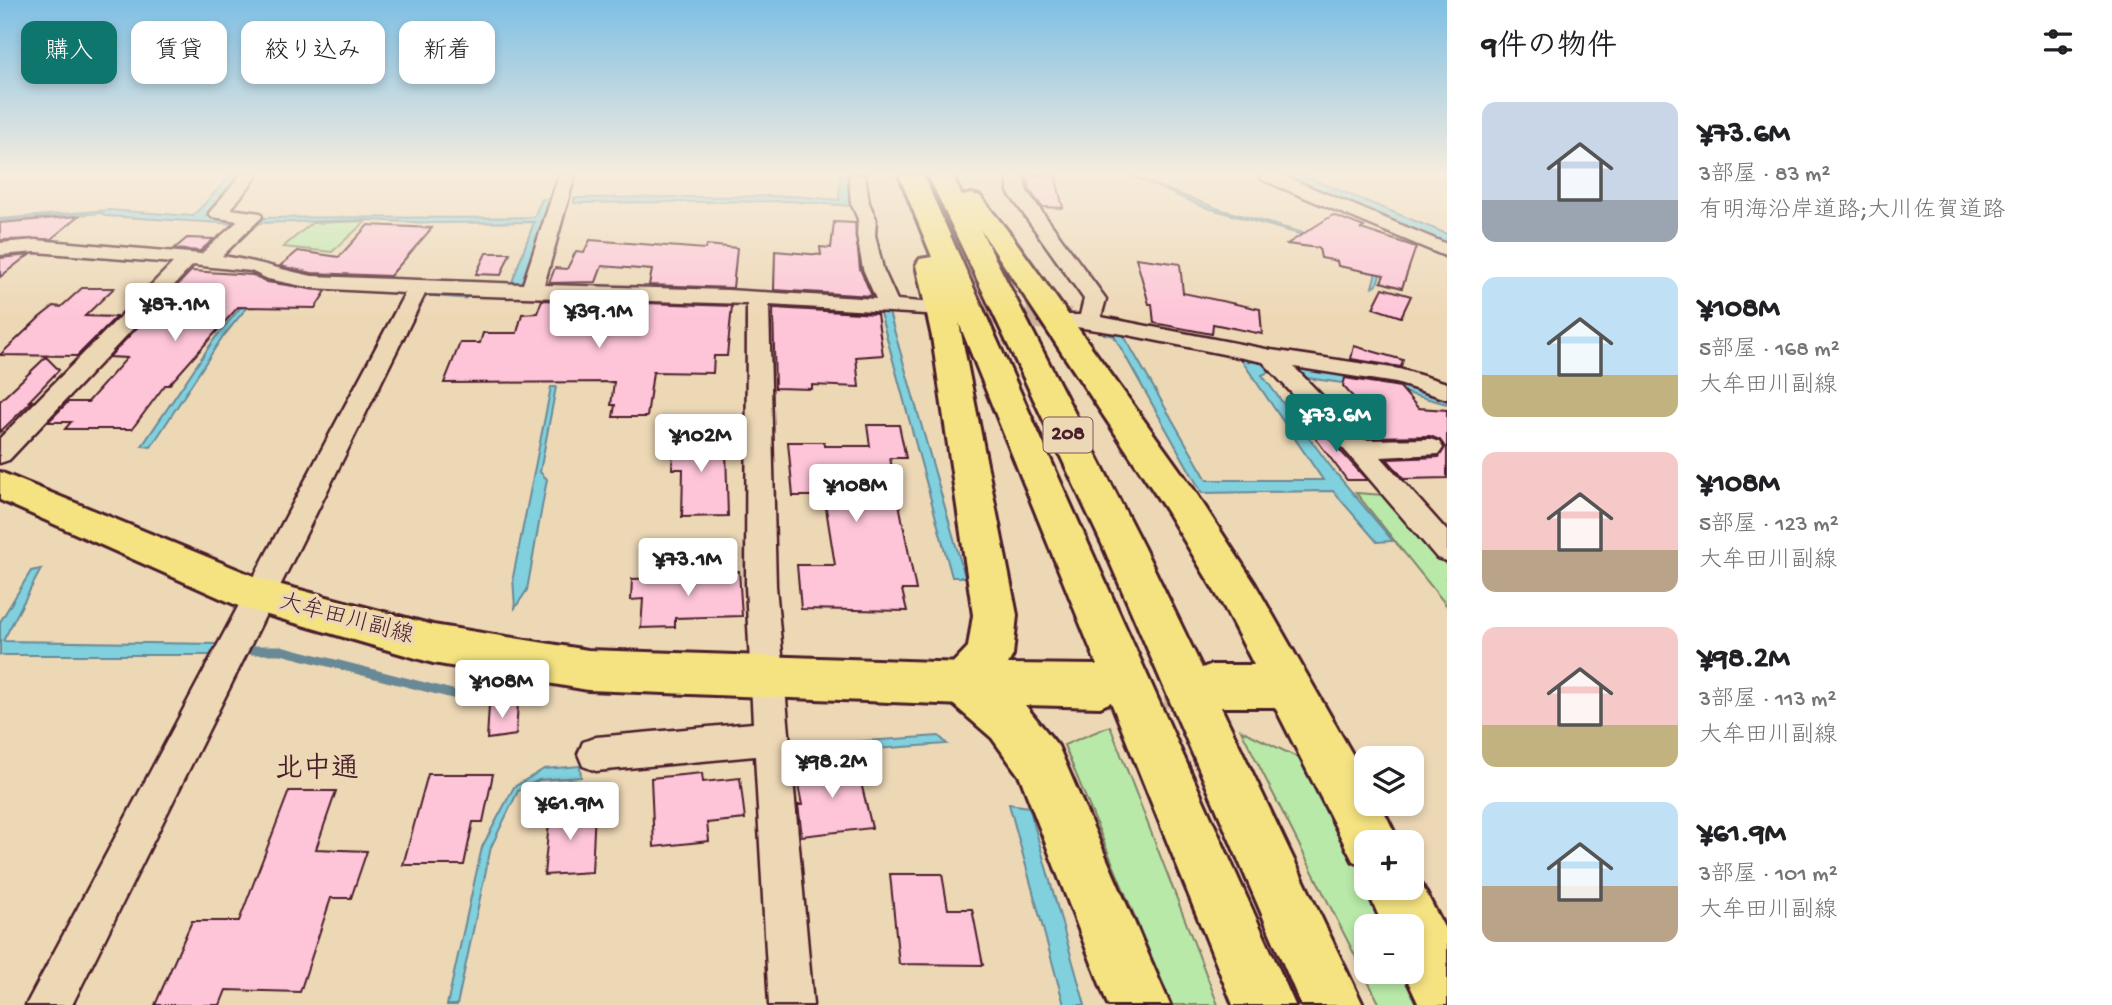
<!DOCTYPE html>
<html lang="ja">
<meta charset="utf-8">
<style>
:root{--surface:#fff;--page:#f2f2f2;--text:#202124;--muted:#757577;--accent:#0f766e}
body{margin:0;font-family:"Gochi Hand","Klee One",sans-serif;background:var(--page);color:var(--text);height:100vh;display:flex;flex-direction:column;font-size:26px;white-space:nowrap}
*{box-sizing:border-box;margin:0}
p{font-size:23px;color:var(--muted)}
.icon{flex:none;width:38px;height:38px;fill:none;stroke:currentColor;stroke-width:2;stroke-linecap:round;stroke-linejoin:round}
.map{position:relative;flex:1;overflow:hidden}
.side{display:flex;flex-direction:column;background:var(--surface);width:665px}
.side>*{flex:none}
.banner{position:absolute;left:21px;top:21px;width:665px;height:63px;display:flex;gap:14px}
.fabs{position:absolute;left:1354px;top:746px;display:grid;gap:14px}
.fabs a{display:grid;place-items:center;width:70px;height:70px;border-radius:14px;background:var(--surface);box-shadow:0 4px 10px #0003;font-size:35px}
.price{position:absolute;translate:-50% -60px;padding:0 16px;border-radius:7px;background:#fff;color:#222;font-size:23px;line-height:46px;filter:drop-shadow(0 2px 4px #0008)}
.price::after{content:'';position:absolute;left:50%;top:42px;width:21px;height:16px;margin-left:-10px;background:inherit;clip-path:polygon(0 0,100% 0,50% 100%)}
.price.active{background:var(--accent);color:#fff}
ul{padding:0;list-style:none}
li{display:flex;align-items:center;gap:21px;height:175px;padding:0 35px}
li span{display:grid;place-items:center;flex:none;width:196px;height:140px;border-radius:14px;color:#555}
li>.icon{margin-inline-start:auto}
span .icon{width:84px;height:84px;fill:#fffc;stroke-width:1}
li b{font-size:30px}
h2{display:flex;justify-content:space-between;align-items:center;height:84px;padding:0 35px;font-size:30px}
.pill{padding:0 24px;border-radius:14px;background:var(--surface);box-shadow:0 4px 10px #0003;font-size:24px;line-height:63px}
.pill.active{background:var(--accent);color:#fff}
main{display:flex;flex:1;min-height:0}
.map>svg:first-child{display:block}
.green{fill:#b8e9a8;stroke:#81846a;stroke-width:2}
.water{fill:#80d0dd;stroke:#6a8996;stroke-width:2}
.lines{fill:none;stroke-linecap:round;stroke-linejoin:round}
.stream-far1{stroke:#6a8996;stroke-width:5}
.stream{stroke:#6a8996;stroke-width:9}
.building{fill:#fec5d9;stroke:#4a1f2b;stroke-width:2}
.minor-tunnel-far1{stroke:#ccb39a;stroke-width:19;stroke-dasharray:19 10;stroke-linecap:butt}
.minor-tunnel{stroke:#ccb39a;stroke-width:24;stroke-dasharray:24 12;stroke-linecap:butt}
.motorway-tunnel{stroke:#ccb39a;stroke-width:43;stroke-dasharray:43 21;stroke-linecap:butt}
.minor-casing{stroke:#4a1f2b;stroke-width:5}
.primary-casing{stroke:#4a1f2b;stroke-width:6}
.motorway-casing{stroke:#4a1f2b;stroke-width:6}
.minor{fill:#edd8b6;fill-rule:evenodd}
.primary{fill:#f5e382;fill-rule:evenodd}
.motorway{fill:#f5e382;fill-rule:evenodd}
.labels{text-anchor:middle;dominant-baseline:central;stroke-width:7;stroke-linejoin:round;paint-order:stroke}
.shield{fill:#edd8b6;stroke:#7b5655;stroke-width:2}
.shield-label{font-size:21px;font-weight:bold;fill:#4a1f2b}
.street-label{font-size:23px;fill:#4a1f2b;stroke:#edd8b6}
.near-neighbourhood-label{font-size:28px;font-weight:bold;fill:#4a1f2b;stroke:#edd8b6}
</style>
<main>
<div class="map">
<svg width="1447" height="1005" viewBox="0 0 1447 1005">
<rect width="100%" height="100%" fill="#edd8b6"/>
<filter id="ink" filterUnits="userSpaceOnUse"><feTurbulence type="fractalNoise" baseFrequency=".0143" numOctaves="2"/><feDisplacementMap in="SourceGraphic" scale="14" xChannelSelector="R" yChannelSelector="G"/><feConvolveMatrix kernelMatrix="1 2 1 2 8 2 1 2 1" color-interpolation-filters="sRGB"/></filter>
<g filter="url(#ink)">
<g class="green">
<path d="M366,221L332,252L283,247L312,223Z"/>
<path d="M1356,493L1384,495L1447,565V606Z"/>
<path d="M1110,726L1218,1005H1171L1064,745Z"/>
<path d="M1241,730L1301,759L1367,882V887L1390,926H1367V971H1408L1421,1005H1380Z"/>
</g>
<g class="water">
<path d="M231,175H242L206,216L241,220L237,224L105,216L102,213L0,221V219L109,210L193,216Z"/>
<path d="M840,175H849L851,206L788,201L574,203V198L794,196L839,200Z"/>
<path d="M1129,175L1219,209L1385,256L1377,285L1372,287L1380,257L1204,207Z"/>
<path d="M1279,175H1302L1447,234V246Z"/>
<path d="M542,199H551L524,284L511,285L534,222L431,223L366,220L257,223L263,218C354,216 444,219 534,217Z"/>
<path d="M265,278L270,279L221,339L151,447L142,446L215,338Z"/>
<path d="M879,309H888L965,577H952Z"/>
<path d="M1102,328L1121,331L1207,480H1323L1240,358H1253L1270,367L1271,371L1262,375L1334,471L1393,541L1377,542L1333,491L1202,493L1114,336L1104,334Z"/>
<path d="M1297,367L1399,382L1447,397V404L1399,391L1300,377L1294,370Z"/>
<path d="M551,387H556L540,472L547,479L527,590L515,608L513,577Z"/>
<path d="M41,569L3,641L219,644L214,655H0V622L31,571Z"/>
<path d="M939,736L947,744L791,755L792,746Z"/>
<path d="M580,766L581,777L539,780L518,791L491,847L457,1005H447L482,847L514,787L544,769Z"/>
<path d="M1009,804L1029,807L1085,1005H1064Z"/>
</g>
<g class="lines">
<path class="stream-far1" d="M427,294L465,297"/>
<path class="stream" d="M251,650H281L460,696"/>
</g>
<g class="building">
<path d="M1028,175H1055L1063,208L1042,207L1030,191Z"/>
<path d="M1333,215L1364,227L1361,229L1416,247L1402,288L1381,282L1384,275L1338,266L1337,261L1321,258L1319,248L1287,244Z"/>
<path d="M79,216L51,239L0,240V223Z"/>
<path d="M834,222L855,223L860,269L872,296L774,290L775,251L821,255L820,247L831,248Z"/>
<path d="M368,225L432,228L390,276L312,273L280,266L298,251L339,257Z"/>
<path d="M187,238L214,239L200,251L174,249Z"/>
<path d="M590,240L705,249L707,245L737,248L733,288L649,285L652,270L602,266L596,282L549,283L555,268L567,269L576,251L584,252Z"/>
<path d="M486,253H510L501,275L476,274Z"/>
<path d="M30,255L23,259L0,277V258Z"/>
<path d="M1136,258L1180,264L1183,293L1260,309L1262,334L1213,324L1212,334L1154,323L1152,304H1149Z"/>
<path d="M191,271L253,275L267,282L326,291L315,308L238,307L169,385H165L132,429H65L71,422H48L68,402H88L127,358L109,357Z"/>
<path d="M82,288H114L85,316L116,317L77,356L0,355L40,317L54,306L61,307Z"/>
<path d="M1383,288L1411,296L1401,317L1373,308Z"/>
<path d="M542,300L584,302L576,332H622L624,317H643L646,303L732,306L727,356H714L713,373L653,372L647,417H613L615,405H611L614,382L444,383L460,343H480L483,333H517L522,314L537,313Z"/>
<path d="M773,308L877,314L883,355L856,357L859,387L812,385V389L775,388Z"/>
<path d="M1354,346L1403,360L1401,367L1351,359Z"/>
<path d="M46,357L59,370L29,401H32L0,432V401Z"/>
<path d="M1345,378L1400,387L1418,408L1447,410V478L1404,479L1387,459L1439,457L1445,447L1440,440L1430,436L1366,437L1331,402L1352,401L1349,398H1354L1343,386Z"/>
<path d="M1304,423L1316,424L1367,480H1347Z"/>
<path d="M867,425H899L906,458H890L916,590H902L907,611L801,609L797,565H835L824,496H793L788,442H824V446H870Z"/>
<path d="M674,430H712L711,452H726L728,516L682,517L683,469H672Z"/>
<path d="M739,571L742,616L675,618V627L641,628L643,599L631,600L632,579L700,577V572Z"/>
<path d="M518,702L516,735L487,739L489,705Z"/>
<path d="M856,762L872,828L802,836L798,805H802L795,769Z"/>
<path d="M702,773L703,782L740,778L745,819L707,823L709,841L654,847L651,778Z"/>
<path d="M428,774H493L483,822H473L464,865H403Z"/>
<path d="M289,791H336L316,849L367,851L351,898H331L300,992L226,990L220,1005H155L192,921H239Z"/>
<path d="M595,809L592,872L544,875L550,812Z"/>
<path d="M890,874H942L948,909H972L983,965L899,964Z"/>
</g>
<g class="lines">
<path class="minor-tunnel-far1" d="M945,309L1010,315"/>
<path class="minor-tunnel" d="M990,313L1071,320"/>
<path class="motorway-tunnel" d="M1100,686H1210"/>
<defs>
<g id="minor">
<path d="M241,175H258L231,209L260,213L262,217L222,256C253,260 281,270 312,276L523,284L559,175H575L544,285L728,290L876,299L863,269L857,235L858,219L851,203L849,175H865L869,203L876,219L875,235L883,269L897,300L933,303L936,308L933,313L925,314L769,305L776,586L813,1005H769L755,756L596,771L583,766L578,754L583,742L596,737L753,723L746,586L747,304L425,294L72,1005H26L405,293L312,288L268,279L251,271L193,265L9,460L0,463V438L173,263L36,252L0,255V243L36,240L201,254L238,221L212,217L209,213Z"/>
<path d="M1008,175H1024L1026,190L1106,299L1101,317L1271,350L1399,369L1447,383V399L1396,383L1294,367L1365,440L1430,439L1439,442L1443,448L1439,454L1381,457L1447,531V561L1437,558L1349,455L1263,362L1123,334L1063,325L1060,320L1063,315H1080L1084,299L1008,192Z"/>
<path d="M1259,175H1281L1447,244V257L1261,179Z"/>
</g>
<path id="primary" d="M0,472L266,581L433,625L588,650L964,663L981,669L987,684L981,699L964,705L588,690L433,663L243,608L0,500Z"/>
<g id="motorway">
<path d="M899,175H923L1295,1005H1233L1111,702L1100,707L1025,705L1058,746L1170,1005H1108L1020,777L992,738L947,699L941,684L947,669L968,647L973,615L932,337L916,265L920,259L932,257ZM959,323L1097,665L1008,664L1013,655L1017,615Z"/>
<path d="M928,175H952L962,196L971,194L980,196L1011,235L1194,490L1255,584L1367,780V803H1380L1399,842H1367V867L1353,861L1275,707H1221L1363,1005H1301L1103,546ZM980,229L1166,510L1224,607L1254,665H1210L1202,668L1143,546Z"/>
<path d="M1412,866L1447,933V1005H1419L1403,971H1412V926H1383L1366,887L1367,885V887H1412Z"/>
</g>
</defs>
<use href="#minor" class="minor-casing"/>
<use href="#primary" class="primary-casing"/>
<use href="#motorway" class="motorway-casing"/>
<use href="#minor" class="minor"/>
<use href="#primary" class="primary"/>
<use href="#motorway" class="motorway"/>
</g>
</g>
<linearGradient id="sky" x2="0" y2="1"><stop stop-color="#7ebfe4"/><stop offset="0.55" stop-color="#f7edde"/><stop offset="1" stop-color="#f7edde" stop-opacity="0"/></linearGradient>
<rect width="1447" height="316" fill="url(#sky)"/>
<g class="labels">
<rect class="shield" x="1043.5" y="417.5" width="49" height="35" rx="5"/>
<g class="shield-label">
<text x="1068" y="435">208</text>
</g>
<g class="street-label">
<text transform="translate(346 620) rotate(15)">大牟田川副線</text>
</g>
<g class="near-neighbourhood-label">
<text x="317" y="770">北中通</text>
</g>
</g>
</svg>
<div class="fabs">
<a><svg class="icon" aria-label="layers" viewBox="0 0 24 24"><path d="M12 4l9 5-9 5-9-5zM3 14l9 5 9-5"/></svg></a>
<a>+</a>
<a>−</a>
</div>
<b class="price" style="left:175px;top:343px">¥87.1M</b>
<b class="price" style="left:599px;top:350px">¥39.1M</b>
<b class="price active" style="left:1336px;top:454px">¥73.6M</b>
<b class="price" style="left:701px;top:474px">¥102M</b>
<b class="price" style="left:856px;top:524px">¥108M</b>
<b class="price" style="left:688px;top:598px">¥73.1M</b>
<b class="price" style="left:502px;top:720px">¥108M</b>
<b class="price" style="left:832px;top:800px">¥98.2M</b>
<b class="price" style="left:570px;top:842px">¥61.9M</b>
<div class="banner">
<a class="pill active">購入</a>
<a class="pill">賃貸</a>
<a class="pill">絞り込み</a>
<a class="pill">新着</a>
</div>
</div>
<section class="side">
<h2>9件の物件<svg class="icon" aria-label="filters" viewBox="0 0 24 24"><path d="M4 7h16M4 17h16"/><circle cx="9" cy="7" r="2"/><circle cx="15" cy="17" r="2"/></svg></h2>
<ul>
<li><span style="background:linear-gradient(#c9d6e8 70%,#9aa5b1 0)"><svg class="icon" aria-label="home" viewBox="0 0 24 24"><path d="M3 11l9-7 9 7M6 9v11h12V9"/></svg></span><div><b>¥73.6M</b><p>3部屋 · 83 m²</p><p>有明海沿岸道路;大川佐賀道路</p></div></li>
<li><span style="background:linear-gradient(#bfe0f5 70%,#c2b280 0)"><svg class="icon" aria-label="home" viewBox="0 0 24 24"><path d="M3 11l9-7 9 7M6 9v11h12V9"/></svg></span><div><b>¥108M</b><p>5部屋 · 168 m²</p><p>大牟田川副線</p></div></li>
<li><span style="background:linear-gradient(#f6c9c9 70%,#b9a48a 0)"><svg class="icon" aria-label="home" viewBox="0 0 24 24"><path d="M3 11l9-7 9 7M6 9v11h12V9"/></svg></span><div><b>¥108M</b><p>5部屋 · 123 m²</p><p>大牟田川副線</p></div></li>
<li><span style="background:linear-gradient(#f6c9c9 70%,#c2b280 0)"><svg class="icon" aria-label="home" viewBox="0 0 24 24"><path d="M3 11l9-7 9 7M6 9v11h12V9"/></svg></span><div><b>¥98.2M</b><p>3部屋 · 113 m²</p><p>大牟田川副線</p></div></li>
<li><span style="background:linear-gradient(#bfe0f5 60%,#b9a48a 0)"><svg class="icon" aria-label="home" viewBox="0 0 24 24"><path d="M3 11l9-7 9 7M6 9v11h12V9"/></svg></span><div><b>¥61.9M</b><p>3部屋 · 101 m²</p><p>大牟田川副線</p></div></li>
</ul>
</section>
</main>
